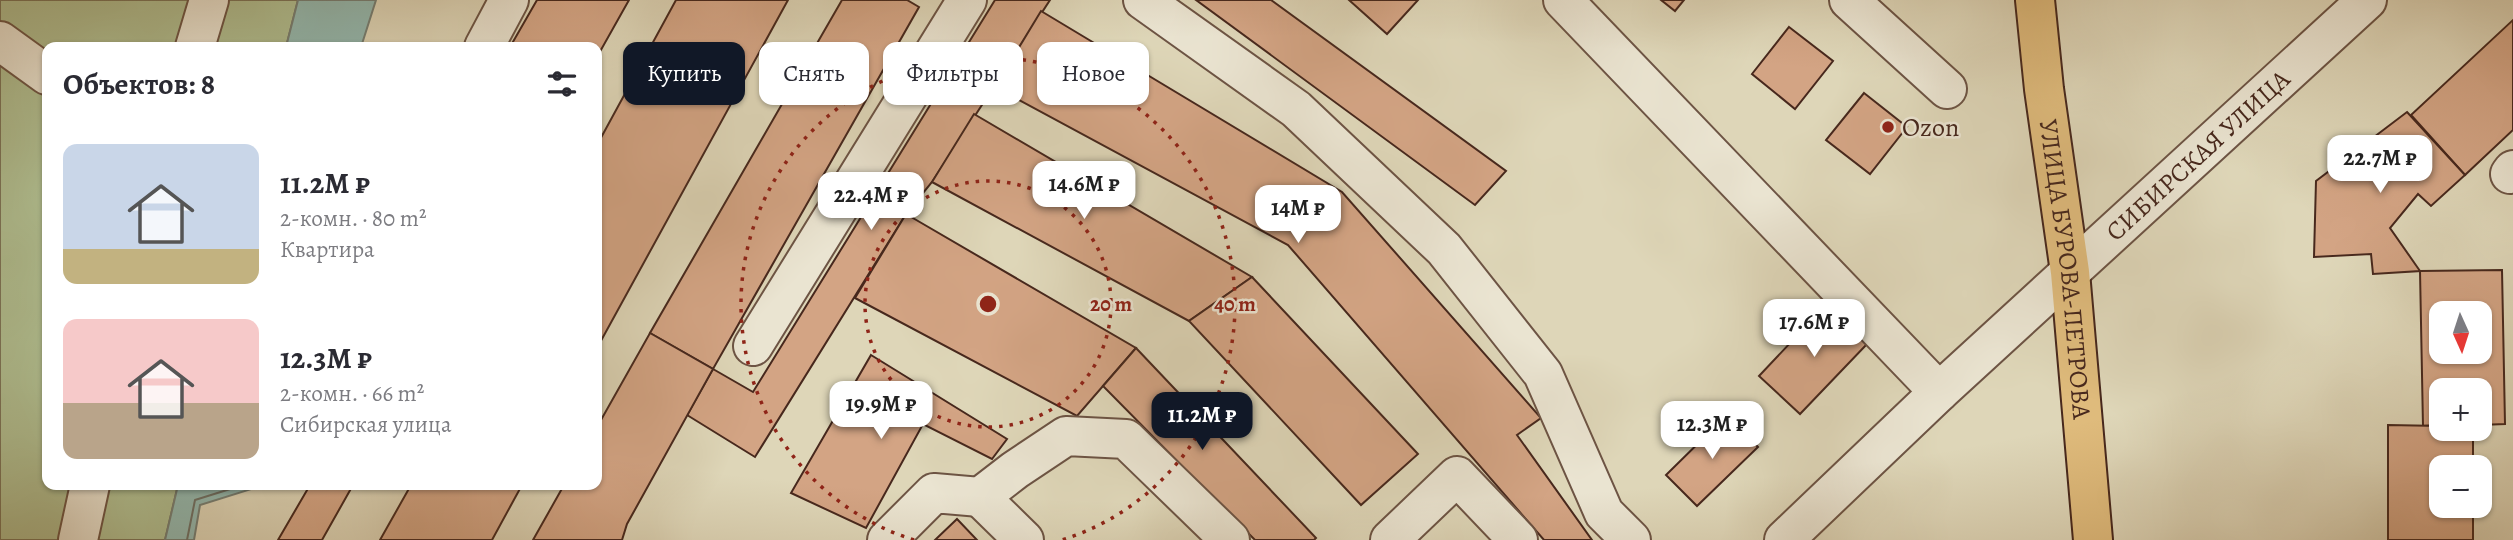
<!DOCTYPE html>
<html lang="ru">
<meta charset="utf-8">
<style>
:root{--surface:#fff;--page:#f7f7f7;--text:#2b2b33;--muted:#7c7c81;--accent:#111827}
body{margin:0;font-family:Alegreya,serif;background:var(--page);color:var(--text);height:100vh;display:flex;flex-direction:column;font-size:26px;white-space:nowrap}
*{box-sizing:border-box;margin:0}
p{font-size:23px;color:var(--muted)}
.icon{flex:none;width:38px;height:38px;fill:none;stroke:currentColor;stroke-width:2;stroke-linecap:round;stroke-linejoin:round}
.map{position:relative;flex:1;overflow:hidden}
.sheet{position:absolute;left:42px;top:42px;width:560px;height:448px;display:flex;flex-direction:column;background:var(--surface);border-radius:14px;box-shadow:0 2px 5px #0004}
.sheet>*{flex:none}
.hud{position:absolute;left:623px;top:42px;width:665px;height:63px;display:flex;gap:14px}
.needle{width:46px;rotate:177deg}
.controls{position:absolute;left:2429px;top:301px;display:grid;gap:14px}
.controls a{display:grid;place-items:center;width:63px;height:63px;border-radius:14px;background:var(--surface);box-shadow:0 2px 5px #0004;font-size:35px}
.price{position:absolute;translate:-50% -60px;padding:0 16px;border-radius:14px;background:#fff;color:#222;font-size:23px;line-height:46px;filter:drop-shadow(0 2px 4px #0008)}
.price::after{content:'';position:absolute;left:50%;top:42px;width:21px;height:16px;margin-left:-10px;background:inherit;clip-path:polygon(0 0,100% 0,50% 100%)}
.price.current{background:var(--accent);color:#fff}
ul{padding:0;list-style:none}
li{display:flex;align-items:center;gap:21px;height:175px;padding:0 21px}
li span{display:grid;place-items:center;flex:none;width:196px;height:140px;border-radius:14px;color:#555}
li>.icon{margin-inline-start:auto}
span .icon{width:84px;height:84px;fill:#fffc;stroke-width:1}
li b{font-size:30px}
h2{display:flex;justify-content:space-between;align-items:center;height:84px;padding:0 21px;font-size:30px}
.pill{padding:0 24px;border-radius:14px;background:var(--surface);box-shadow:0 2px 5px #0004;font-size:24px;line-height:63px}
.pill.current{background:var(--accent);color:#fff}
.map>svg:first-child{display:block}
.green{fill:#afbe91;stroke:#7b7357;stroke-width:2}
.water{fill:#93b9b0;stroke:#757f75;stroke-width:2}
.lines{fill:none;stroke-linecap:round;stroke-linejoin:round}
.shore{stroke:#6d7066;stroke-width:2}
.building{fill:#d3a484;stroke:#47281d;stroke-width:2;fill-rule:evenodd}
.minor-casing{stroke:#6d5444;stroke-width:42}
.major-casing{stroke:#47281d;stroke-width:42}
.minor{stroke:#eae4d1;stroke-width:38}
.major{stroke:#dfbb7c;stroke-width:38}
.ring{fill:none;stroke:#8f2418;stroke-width:3.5;stroke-dasharray:3.5 7}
.poi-dot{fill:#8f2418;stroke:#eae4d1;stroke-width:2.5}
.labels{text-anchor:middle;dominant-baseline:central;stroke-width:5;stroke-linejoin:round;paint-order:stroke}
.poi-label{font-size:26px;fill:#47281d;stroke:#eae4d1;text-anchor:start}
.street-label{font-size:26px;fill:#47281d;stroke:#eae4d1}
.centre{fill:#8f2418;stroke:#eae4d1;stroke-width:3.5}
.ring-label{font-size:21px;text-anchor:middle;font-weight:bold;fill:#8f2418;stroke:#eae4d1;stroke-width:5;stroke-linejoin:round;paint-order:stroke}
</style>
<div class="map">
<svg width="2513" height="540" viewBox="0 0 2513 540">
<rect width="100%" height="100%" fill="#ded6b8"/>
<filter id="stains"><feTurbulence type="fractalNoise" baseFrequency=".00286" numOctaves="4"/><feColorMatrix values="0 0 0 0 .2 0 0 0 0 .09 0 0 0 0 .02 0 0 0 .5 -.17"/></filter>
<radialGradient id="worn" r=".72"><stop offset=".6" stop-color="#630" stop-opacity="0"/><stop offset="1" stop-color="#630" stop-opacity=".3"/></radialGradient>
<path class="green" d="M0,0H298L286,47H47V485H178L165,540H0Z"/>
<g class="water">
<path d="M298,0H376L361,47H286Z"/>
<path d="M178,485H264L200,505L194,540H165Z"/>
</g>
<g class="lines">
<path class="shore" d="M187,540L195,500L243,485"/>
</g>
<g class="building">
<path d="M537,0H629L597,57V47H510Z"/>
<path d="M676,0H788L597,348V145Z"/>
<path d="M842,0H907L919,7L713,369L650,333Z"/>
<path d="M995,0H1050L932,182L906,214L755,457L687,415L713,369L753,392Z"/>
<path d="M1196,0H1271L1506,171L1475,205Z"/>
<path d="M1349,0H1418L1387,34Z"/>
<path d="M1661,0H1684L1675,11Z"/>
<path d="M1041,11L1342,192L1541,418L1517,435L1592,540H1544L1288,245L995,87Z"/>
<path d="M2513,20V130L2465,175L2411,115Z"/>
<path d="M1789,27L1833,61L1795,109L1752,74Z"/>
<path d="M1864,93L1907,127L1870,174L1826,140Z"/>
<path d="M2407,112L2465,175L2431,206L2418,194L2390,228L2420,271L2373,274L2371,254L2314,257L2316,181Z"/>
<path d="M974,114L1252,277L1189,321L932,182Z"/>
<path d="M906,214L1136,348L1077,416L855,298Z"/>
<path d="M2502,270L2505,424L2480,425V390H2441V425L2423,426L2420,271ZM2441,313H2480V352H2441Z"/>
<path d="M1252,277L1418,454L1361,505L1189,321Z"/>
<path d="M1827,304L1868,343L1800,414L1759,376Z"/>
<path d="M650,333L713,369L627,524L622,540H533L564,485H597V427Z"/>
<path d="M1136,348L1316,538L1314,540H1255L1103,386Z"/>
<path d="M871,355L1007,439L992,459L923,424L866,528L791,493Z"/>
<path d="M1727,415L1758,447L1697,506L1666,475Z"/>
<path d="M2388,425L2441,426V429H2473V467H2441V506H2473V540H2388Z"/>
<path d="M310,485H353L322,540H278Z"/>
<path d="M411,485H522L492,540H380Z"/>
<path d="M957,519L977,540H935Z"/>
</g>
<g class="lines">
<defs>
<g id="minor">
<path d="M1143,0L1296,109L1444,249L1543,374L1604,513L1631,540"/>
<path d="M1563,0L1939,392"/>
<path d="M1849,0L1947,89"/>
<path d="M0,41L47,75"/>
<path d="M195,47L209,0"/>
<path d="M484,47L509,0"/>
<path d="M2510,174L2513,170"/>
<path d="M753,346L967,0"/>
<path d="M980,497L1024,540"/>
<path d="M78,540L90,485"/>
<path d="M887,540L934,493L980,497L1015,470L1066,436L1126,439L1230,540"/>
<path d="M1390,540L1457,476L1518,540"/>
<path id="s1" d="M1784,540L1939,392L2367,0"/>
</g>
<g id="major">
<path id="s2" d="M2035,0L2044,89L2070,272L2093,540"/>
</g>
</defs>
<use href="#minor" class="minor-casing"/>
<use href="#major" class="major-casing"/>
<use href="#minor" class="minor"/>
<use href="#major" class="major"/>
</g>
<g class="ring">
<circle cx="988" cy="304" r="123"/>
<path d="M914 540A247 247 0 1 1 1062 540"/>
</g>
<circle class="poi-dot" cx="1888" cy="127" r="7"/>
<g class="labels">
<g class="poi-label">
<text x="1902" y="127">Ozon</text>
</g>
<g class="street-label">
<text stroke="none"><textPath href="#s1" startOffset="565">СИБИРСКАЯ УЛИЦА</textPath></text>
<text stroke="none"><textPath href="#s2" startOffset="271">УЛИЦА БУРОВА-ПЕТРОВА</textPath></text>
</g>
</g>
<circle cx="988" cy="304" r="10" class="centre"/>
<g class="ring-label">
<text x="1111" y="311">20 m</text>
<text x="1235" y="311">40 m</text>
</g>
<rect width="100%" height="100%" filter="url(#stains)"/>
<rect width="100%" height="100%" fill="url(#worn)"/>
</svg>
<div class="controls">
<a><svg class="needle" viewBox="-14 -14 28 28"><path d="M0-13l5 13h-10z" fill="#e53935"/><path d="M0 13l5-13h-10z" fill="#7c7c81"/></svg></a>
<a>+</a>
<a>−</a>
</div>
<b class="price" style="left:2380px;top:195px">22.7M ₽</b>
<b class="price" style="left:1084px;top:221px">14.6M ₽</b>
<b class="price" style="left:871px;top:232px">22.4M ₽</b>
<b class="price" style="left:1298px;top:245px">14M ₽</b>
<b class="price" style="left:1814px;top:359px">17.6M ₽</b>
<b class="price" style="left:881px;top:441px">19.9M ₽</b>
<b class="price current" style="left:1202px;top:452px">11.2M ₽</b>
<b class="price" style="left:1712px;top:461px">12.3M ₽</b>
<div class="hud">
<a class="pill current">Купить</a>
<a class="pill">Снять</a>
<a class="pill">Фильтры</a>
<a class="pill">Новое</a>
</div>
<section class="sheet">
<h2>Объектов: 8<svg class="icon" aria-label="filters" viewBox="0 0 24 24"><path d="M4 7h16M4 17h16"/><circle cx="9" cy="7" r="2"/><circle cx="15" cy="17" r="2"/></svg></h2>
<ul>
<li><span style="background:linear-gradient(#c9d6e8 75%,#c2b280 0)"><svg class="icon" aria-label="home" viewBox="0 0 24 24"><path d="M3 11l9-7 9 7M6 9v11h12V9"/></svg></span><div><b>11.2M ₽</b><p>2-комн. · 80 m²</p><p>Квартира</p></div></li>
<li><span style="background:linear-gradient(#f6c9c9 60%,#b9a48a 0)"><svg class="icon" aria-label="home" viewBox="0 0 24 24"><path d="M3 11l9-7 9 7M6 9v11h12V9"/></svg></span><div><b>12.3M ₽</b><p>2-комн. · 66 m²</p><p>Сибирская улица</p></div></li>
</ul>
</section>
</div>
